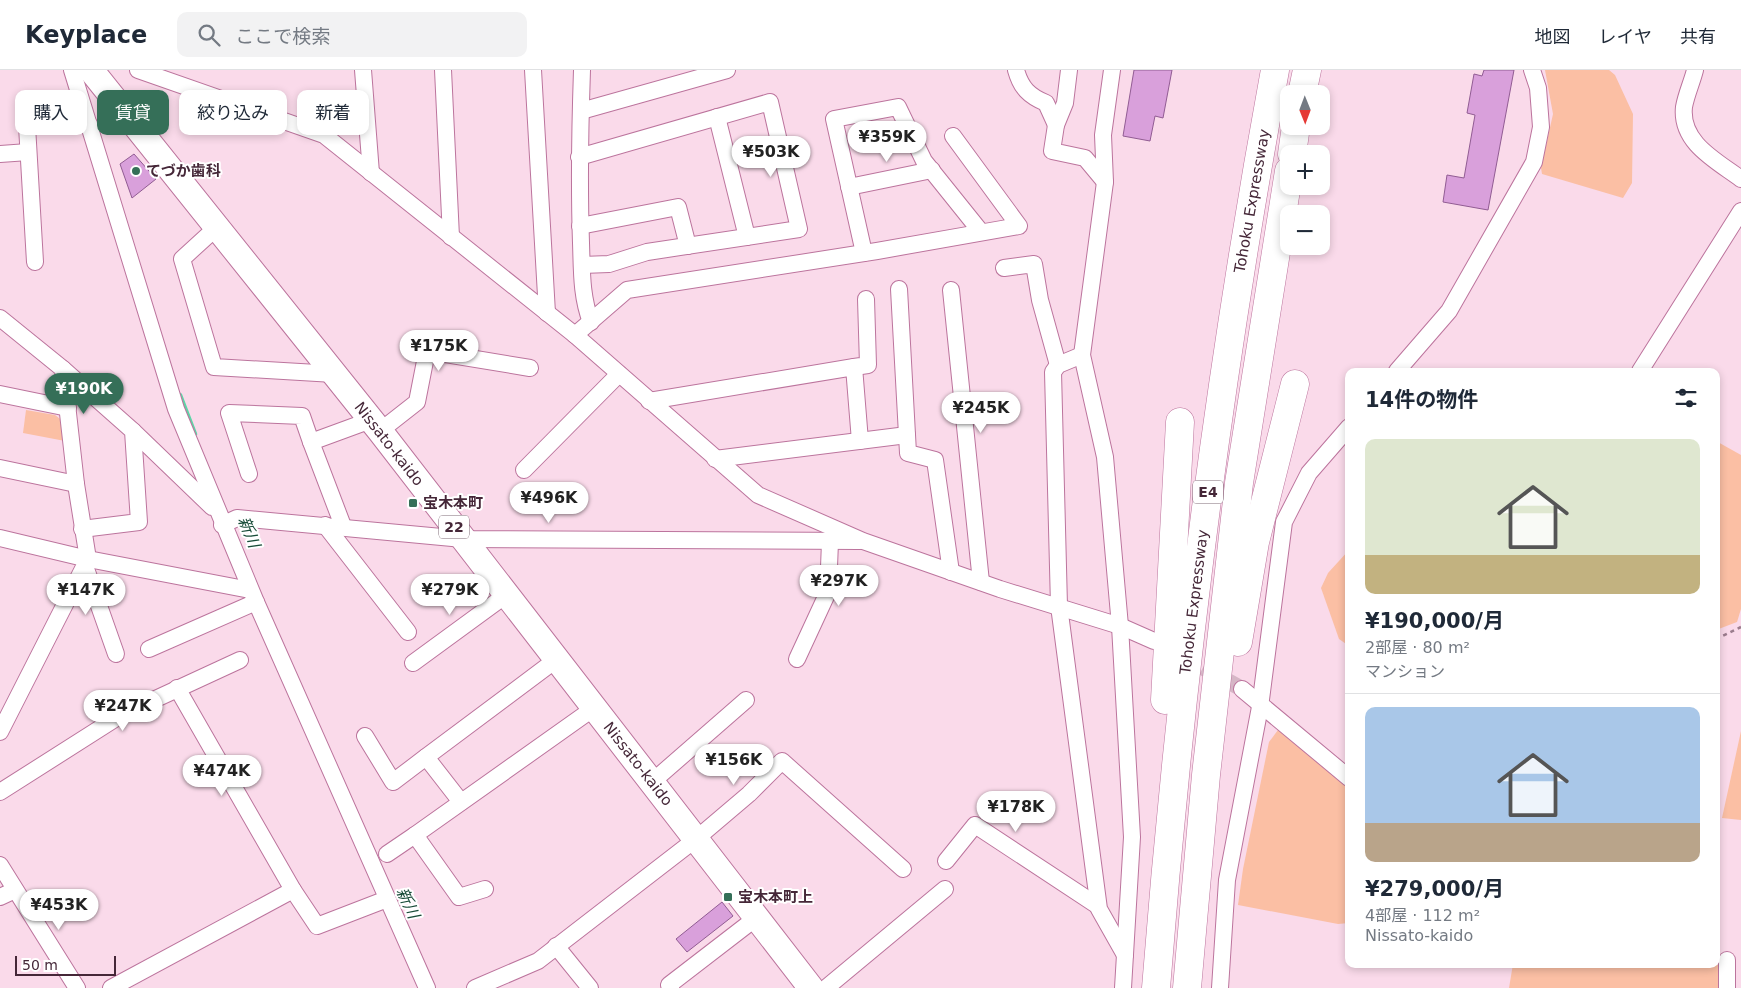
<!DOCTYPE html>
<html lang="ja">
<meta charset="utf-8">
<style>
:root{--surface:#fff;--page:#f2f2f3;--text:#1f2937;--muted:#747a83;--line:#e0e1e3;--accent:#356f58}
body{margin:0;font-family:"DejaVu Sans","Noto Sans JP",sans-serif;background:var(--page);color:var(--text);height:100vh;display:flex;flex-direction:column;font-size:19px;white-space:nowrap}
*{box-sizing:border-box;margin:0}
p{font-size:16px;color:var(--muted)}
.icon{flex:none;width:28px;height:28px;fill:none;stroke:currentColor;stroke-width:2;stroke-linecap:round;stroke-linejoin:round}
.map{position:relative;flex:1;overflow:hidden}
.drawer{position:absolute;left:1345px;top:298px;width:375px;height:600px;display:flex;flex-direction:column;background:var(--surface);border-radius:10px;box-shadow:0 2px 8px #0003}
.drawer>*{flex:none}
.top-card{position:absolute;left:15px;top:20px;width:475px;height:45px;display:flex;gap:10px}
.needle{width:32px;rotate:179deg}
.fabs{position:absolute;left:1280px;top:15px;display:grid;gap:10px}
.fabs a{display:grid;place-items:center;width:50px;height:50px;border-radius:10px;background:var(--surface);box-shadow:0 2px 8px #0003;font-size:25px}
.scale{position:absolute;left:15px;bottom:12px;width:101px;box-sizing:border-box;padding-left:5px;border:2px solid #452738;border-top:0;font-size:14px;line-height:18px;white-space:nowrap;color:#452738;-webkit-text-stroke:4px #fff;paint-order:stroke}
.price{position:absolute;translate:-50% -42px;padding:0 11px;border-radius:18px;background:#fff;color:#222;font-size:16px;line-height:32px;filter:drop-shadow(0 1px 2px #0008)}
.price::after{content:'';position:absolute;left:50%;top:30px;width:15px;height:11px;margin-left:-8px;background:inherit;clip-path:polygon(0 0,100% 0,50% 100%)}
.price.on{background:var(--accent);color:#fff}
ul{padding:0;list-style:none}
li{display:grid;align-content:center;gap:10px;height:265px;padding:0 20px}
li+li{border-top:1px solid var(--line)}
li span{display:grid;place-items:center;height:155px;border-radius:10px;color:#555}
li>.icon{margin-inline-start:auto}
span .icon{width:90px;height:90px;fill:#fffc;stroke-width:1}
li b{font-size:21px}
h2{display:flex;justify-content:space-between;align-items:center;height:60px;padding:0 20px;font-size:21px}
.pill{padding:0 18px;border-radius:10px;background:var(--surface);box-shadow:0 2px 8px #0003;font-size:18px;line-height:45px}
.pill.on{background:var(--accent);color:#fff}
header{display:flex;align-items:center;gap:30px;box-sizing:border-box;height:70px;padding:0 25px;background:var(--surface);border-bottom:1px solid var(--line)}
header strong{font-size:24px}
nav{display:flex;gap:28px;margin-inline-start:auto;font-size:18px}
.search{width:350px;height:45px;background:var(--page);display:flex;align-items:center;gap:12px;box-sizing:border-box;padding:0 18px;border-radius:10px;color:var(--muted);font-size:19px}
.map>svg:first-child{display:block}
.green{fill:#fbbfa4}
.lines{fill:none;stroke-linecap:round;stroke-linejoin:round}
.stream{stroke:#5cd6a7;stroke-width:4.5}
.building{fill:#d9a0db;stroke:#915c93}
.street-tunnel{stroke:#d6b6c6;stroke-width:16;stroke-dasharray:16 8;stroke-linecap:butt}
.street-casing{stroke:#bc749d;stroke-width:18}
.primary-casing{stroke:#bc749d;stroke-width:27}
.highway-casing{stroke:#bc749d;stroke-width:29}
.path{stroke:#9b7c8d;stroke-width:2.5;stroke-dasharray:4 4;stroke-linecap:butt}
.street{stroke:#fff;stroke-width:16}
.primary{stroke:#fff;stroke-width:25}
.highway{stroke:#fff;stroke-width:28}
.poi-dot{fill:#356f58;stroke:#fff;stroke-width:2}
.labels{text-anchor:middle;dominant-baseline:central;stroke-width:4;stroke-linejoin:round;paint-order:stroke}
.shield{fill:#fff;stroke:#7d6874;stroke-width:1}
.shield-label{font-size:14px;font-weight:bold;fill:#452738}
.poi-label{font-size:15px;font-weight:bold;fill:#452738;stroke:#fff;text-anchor:start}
.street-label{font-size:15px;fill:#452738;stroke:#fff}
.water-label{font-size:16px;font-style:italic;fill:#194c39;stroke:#fff}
</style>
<header>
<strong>Keyplace</strong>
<div class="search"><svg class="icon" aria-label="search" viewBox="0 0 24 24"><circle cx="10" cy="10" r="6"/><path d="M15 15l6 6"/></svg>ここで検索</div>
<nav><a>地図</a><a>レイヤ</a><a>共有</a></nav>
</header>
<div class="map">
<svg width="1741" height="918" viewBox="0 0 1741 918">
<rect width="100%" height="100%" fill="#fadaea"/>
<g class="green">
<path d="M1545,0H1609L1615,5L1633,44L1632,113L1623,128L1542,104L1541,98L1553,44Z"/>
<path d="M26,340L55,345L64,352L65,371L23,363Z"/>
<path d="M1716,371L1741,385V539L1737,552L1716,560Z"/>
<path d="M1349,480V576L1339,569L1321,518L1328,503Z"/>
<path d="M1278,660L1349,714V853L1338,854L1238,835L1243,799L1269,672Z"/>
<path d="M1741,661V750L1722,748Z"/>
<path d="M1513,894H1715L1718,895L1719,918H1509Z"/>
</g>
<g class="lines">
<path class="stream" d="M180,325L195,364"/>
</g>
<g class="building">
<path d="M1134,0H1172L1163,48L1155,46L1150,71L1123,66Z"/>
<path d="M1484,0H1514L1488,140L1443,132L1447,105L1464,108L1475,45L1467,43L1474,4L1482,6Z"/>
<path d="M134,84L156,109L132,128L120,94Z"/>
<path d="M722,832L733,846L687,882L676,869Z"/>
</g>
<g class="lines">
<path class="street-tunnel" d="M1182,586L1242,619"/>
<defs>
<g id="street">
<path d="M72,0L176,339L256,532L427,918"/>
<path d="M138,0L324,65L575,265L758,425L863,471L1000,519L1120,556L1154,571"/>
<path d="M363,0L371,103"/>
<path d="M443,0L451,167"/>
<path d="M533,0L547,243"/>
<path d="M582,0C580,58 579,115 581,173C582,200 581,226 591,252"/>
<path d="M1016,0C1021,18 1029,26 1046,33L1056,55"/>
<path d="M1069,0L1065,33L1056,55L1052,81L1085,88L1105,112"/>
<path d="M1112,0L1103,65L1105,112L1082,285L1105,387L1120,556L1132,767L1123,918"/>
<path d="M1695,0C1692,12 1686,25 1684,37C1680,73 1717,91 1741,109"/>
<path d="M581,41L727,0"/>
<path d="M717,47L747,167"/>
<path d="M0,84L28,82"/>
<path d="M579,87L770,32L799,159L647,182L609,194L582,195"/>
<path d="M849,117L932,100"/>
<path d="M580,156L678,137L688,176"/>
<path d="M217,157L182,189L214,297L334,304"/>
<path d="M864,183L834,49L898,37L924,91L981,162"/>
<path d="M35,192L27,56L89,54"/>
<path d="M1004,198L1034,194L1040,230L1058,295"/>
<path d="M899,219L908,383L935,390L951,502"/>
<path d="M951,220L981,512"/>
<path d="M0,248L63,299L76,414L88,489L0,662"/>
<path d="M575,265L627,220L877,181L1019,156L953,66"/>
<path d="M1082,285L1058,295L1053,302L1059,536L1099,839L1125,885"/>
<path d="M854,297L868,295L866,229"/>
<path d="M63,299L133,361L139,452L82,459"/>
<path d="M1397,301L1449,241L1534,92L1541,57L1538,18L1532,0"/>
<path d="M1640,301L1741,141"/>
<path d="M0,324L68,338"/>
<path d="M649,331L854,297L860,371"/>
<path d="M133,361L212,437"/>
<path d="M380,361L417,332L427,281L530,298"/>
<path d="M715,389L907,365"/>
<path d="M0,398L76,414"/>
<path d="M524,400L619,304"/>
<path d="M249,404L229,343L302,346L311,372"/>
<path d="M222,455L237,448L463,469L860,471"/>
<path d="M325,455L408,562"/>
<path d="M343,456L311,372L371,350"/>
<path d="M0,468L88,489L250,520"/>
<path d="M85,496L116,584"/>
<path d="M149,579L256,532"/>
<path d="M797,589L828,522L830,472"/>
<path d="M413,593L506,525"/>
<path d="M177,618L293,820"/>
<path d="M1242,619L1349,708"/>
<path d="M365,666L393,712L426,687"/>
<path d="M652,712L746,630"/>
<path d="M0,722L121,645L240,590"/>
<path d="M461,732L426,687L557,589"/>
<path d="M387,784L415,765"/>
<path d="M946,791L975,755L1098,836"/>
<path d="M0,795L77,918"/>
<path d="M485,819L459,827L415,765L594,638"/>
<path d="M0,827L15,820"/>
<path d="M556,876L590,918"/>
<path d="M111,918L293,820L317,856L387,829"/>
<path d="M475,918L538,891L696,769L749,724L782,691L903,799"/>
<path d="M671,918L669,915L756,848"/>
<path d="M826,918L945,819"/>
<path d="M1220,918L1227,810L1260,637L1284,452L1309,403L1349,357"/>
<path d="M1727,918V890"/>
</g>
<path id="primary" d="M91,0L380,361L811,918"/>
<g id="highway">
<path d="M1302,24L1307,0"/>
<path d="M1292,84L1296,56"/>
<path d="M1238,572L1255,472L1295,314"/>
<path d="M1165,630L1180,352"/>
<path d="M1156,918C1180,610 1219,303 1275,0"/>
<path d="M1187,918L1206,705L1239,413L1289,101"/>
</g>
</defs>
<use href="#street" class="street-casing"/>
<use href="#primary" class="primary-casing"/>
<use href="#highway" class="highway-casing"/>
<path class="path" d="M1716,569L1741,557"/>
<use href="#street" class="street"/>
<use href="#primary" class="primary"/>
<use href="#highway" class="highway"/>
</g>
<g class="poi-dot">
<circle cx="136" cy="101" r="5"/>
<rect x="408" y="428" width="10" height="10" rx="2.5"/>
<rect x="723" y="822" width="10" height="10" rx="2.5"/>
</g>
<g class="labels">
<g class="shield">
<rect x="1193" y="410.5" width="30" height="23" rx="4"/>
<rect x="439" y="445.5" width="30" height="23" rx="4"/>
</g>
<g class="shield-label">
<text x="1208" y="422">E4</text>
<text x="454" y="457">22</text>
</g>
<g class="poi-label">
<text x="146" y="101">てづか歯科</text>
<text x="423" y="433">宝木本町</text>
<text x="738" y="827">宝木本町上</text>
</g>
<g class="street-label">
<text transform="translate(1252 131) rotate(-80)">Tohoku Expressway</text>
<text transform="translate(389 374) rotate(52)">Nissato-kaido</text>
<text transform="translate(1194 532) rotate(-83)">Tohoku Expressway</text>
<text transform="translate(638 694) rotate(52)">Nissato-kaido</text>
</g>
<g class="water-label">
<text transform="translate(249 462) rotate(68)">新川</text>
<text transform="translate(408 833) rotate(65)">新川</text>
</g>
</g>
</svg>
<div class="fabs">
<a><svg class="needle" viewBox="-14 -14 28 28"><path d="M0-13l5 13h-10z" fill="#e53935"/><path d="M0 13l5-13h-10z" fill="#747a83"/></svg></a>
<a>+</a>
<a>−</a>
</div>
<div class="scale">50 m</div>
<b class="price" style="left:887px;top:93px">¥359K</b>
<b class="price" style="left:771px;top:108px">¥503K</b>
<b class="price" style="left:439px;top:302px">¥175K</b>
<b class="price on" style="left:84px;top:345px">¥190K</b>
<b class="price" style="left:981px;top:364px">¥245K</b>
<b class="price" style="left:549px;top:454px">¥496K</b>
<b class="price" style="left:839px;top:537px">¥297K</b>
<b class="price" style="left:86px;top:546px">¥147K</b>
<b class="price" style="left:450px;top:546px">¥279K</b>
<b class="price" style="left:123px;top:662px">¥247K</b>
<b class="price" style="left:734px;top:716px">¥156K</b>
<b class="price" style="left:222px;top:727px">¥474K</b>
<b class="price" style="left:1016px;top:763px">¥178K</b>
<b class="price" style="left:59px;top:861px">¥453K</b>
<div class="top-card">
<a class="pill">購入</a>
<a class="pill on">賃貸</a>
<a class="pill">絞り込み</a>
<a class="pill">新着</a>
</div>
<section class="drawer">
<h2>14件の物件<svg class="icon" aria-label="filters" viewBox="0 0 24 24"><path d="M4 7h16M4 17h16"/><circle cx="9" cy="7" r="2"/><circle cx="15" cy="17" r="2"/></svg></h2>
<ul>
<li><span style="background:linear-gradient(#dfe7d0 75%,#c2b280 0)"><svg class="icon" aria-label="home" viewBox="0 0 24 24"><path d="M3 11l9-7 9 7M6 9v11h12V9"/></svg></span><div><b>¥190,000/月</b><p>2部屋 · 80 m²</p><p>マンション</p></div></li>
<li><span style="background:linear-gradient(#a9c7e8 75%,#b9a48a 0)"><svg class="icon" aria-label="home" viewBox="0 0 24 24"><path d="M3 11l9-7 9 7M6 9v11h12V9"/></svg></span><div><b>¥279,000/月</b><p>4部屋 · 112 m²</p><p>Nissato-kaido</p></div></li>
</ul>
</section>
</div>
